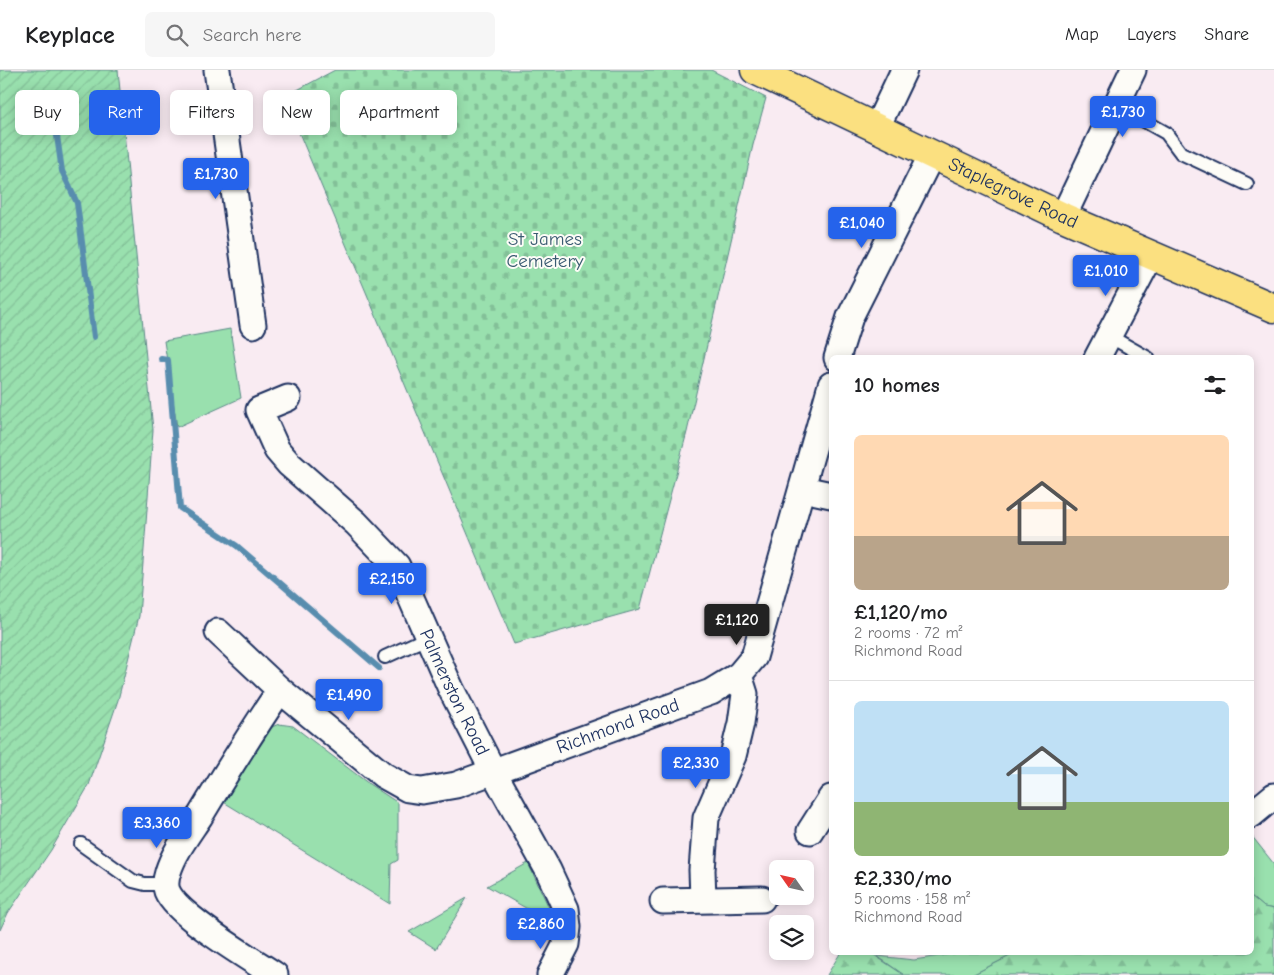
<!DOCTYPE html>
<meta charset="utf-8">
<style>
:root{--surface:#fff;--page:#f6f6f6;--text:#202124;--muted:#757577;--line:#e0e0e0;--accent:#2563eb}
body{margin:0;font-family:"Comic Neue",sans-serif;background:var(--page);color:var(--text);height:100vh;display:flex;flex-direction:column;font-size:19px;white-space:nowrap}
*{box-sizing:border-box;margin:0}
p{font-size:16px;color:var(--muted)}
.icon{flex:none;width:28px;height:28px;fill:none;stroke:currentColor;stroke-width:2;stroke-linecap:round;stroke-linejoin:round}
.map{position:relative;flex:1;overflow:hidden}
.drawer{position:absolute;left:829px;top:285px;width:425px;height:600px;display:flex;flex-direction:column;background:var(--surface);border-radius:8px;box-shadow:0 2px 12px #0003}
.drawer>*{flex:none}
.guide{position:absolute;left:15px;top:20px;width:475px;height:45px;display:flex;gap:10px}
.needle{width:32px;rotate:304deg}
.controls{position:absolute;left:769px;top:790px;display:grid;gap:10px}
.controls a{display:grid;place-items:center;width:45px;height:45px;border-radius:8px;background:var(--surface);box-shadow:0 2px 12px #0003;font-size:25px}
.price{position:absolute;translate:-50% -42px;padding:0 11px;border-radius:5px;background:var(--accent);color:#fff;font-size:16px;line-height:32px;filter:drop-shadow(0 1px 2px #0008)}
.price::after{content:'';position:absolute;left:50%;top:30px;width:15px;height:11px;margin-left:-8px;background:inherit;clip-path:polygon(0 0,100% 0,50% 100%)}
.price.selected{background:#222;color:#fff}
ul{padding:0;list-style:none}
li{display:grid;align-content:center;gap:10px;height:265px;padding:0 25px}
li+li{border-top:1px solid var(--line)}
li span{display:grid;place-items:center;height:155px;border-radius:8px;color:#555}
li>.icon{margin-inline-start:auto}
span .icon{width:90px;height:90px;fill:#fffc;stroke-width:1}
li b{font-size:21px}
h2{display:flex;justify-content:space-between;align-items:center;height:60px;padding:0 25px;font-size:21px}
.pill{padding:0 18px;border-radius:8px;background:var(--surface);box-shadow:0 2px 12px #0003;font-size:18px;line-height:45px}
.pill.selected{background:var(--accent);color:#fff}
header{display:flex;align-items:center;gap:30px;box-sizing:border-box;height:70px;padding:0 25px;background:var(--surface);border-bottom:1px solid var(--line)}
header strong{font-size:24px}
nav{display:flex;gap:28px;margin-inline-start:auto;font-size:18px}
.search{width:350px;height:45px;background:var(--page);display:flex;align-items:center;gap:12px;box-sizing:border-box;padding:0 18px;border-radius:8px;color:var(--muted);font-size:19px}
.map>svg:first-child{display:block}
.green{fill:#99e0ae;stroke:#5a8886}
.forest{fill:url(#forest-firs);stroke:#5a8886}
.cemetery{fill:url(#cemetery-stones);stroke:#5a8886}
.garden{fill:url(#garden-furrows);stroke:#5a8886}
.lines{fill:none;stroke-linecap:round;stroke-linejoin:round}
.stream{stroke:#598dae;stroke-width:6}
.service-casing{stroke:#1b2f5e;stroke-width:16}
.minor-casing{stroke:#1b2f5e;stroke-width:29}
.primary-casing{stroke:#1b2f5e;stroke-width:31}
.service{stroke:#fdfcf7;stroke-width:12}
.minor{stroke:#fdfcf7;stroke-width:25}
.primary{stroke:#fbe080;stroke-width:28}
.labels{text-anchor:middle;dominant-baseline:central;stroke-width:4;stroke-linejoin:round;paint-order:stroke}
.street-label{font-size:19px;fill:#1b2f5e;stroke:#fdfcf7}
.park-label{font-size:19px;fill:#3a5b72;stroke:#fdfcf7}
</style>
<header>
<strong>Keyplace</strong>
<div class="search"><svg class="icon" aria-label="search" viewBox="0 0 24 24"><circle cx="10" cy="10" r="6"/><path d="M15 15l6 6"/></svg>Search here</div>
<nav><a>Map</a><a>Layers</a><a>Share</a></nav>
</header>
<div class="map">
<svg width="1274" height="905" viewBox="0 0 1274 905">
<defs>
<pattern id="forest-firs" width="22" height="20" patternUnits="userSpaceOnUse" patternTransform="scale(1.25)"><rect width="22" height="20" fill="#99e0ae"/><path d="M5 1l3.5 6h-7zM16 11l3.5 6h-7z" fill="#83c098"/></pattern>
<pattern id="cemetery-stones" width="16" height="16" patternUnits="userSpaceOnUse" patternTransform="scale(1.25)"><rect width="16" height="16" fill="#99e0ae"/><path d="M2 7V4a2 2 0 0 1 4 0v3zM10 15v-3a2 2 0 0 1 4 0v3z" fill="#83c098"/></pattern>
<pattern id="garden-furrows" width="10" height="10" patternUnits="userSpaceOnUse" patternTransform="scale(1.25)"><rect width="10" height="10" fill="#99e0ae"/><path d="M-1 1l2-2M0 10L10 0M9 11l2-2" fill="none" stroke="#83c098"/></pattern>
</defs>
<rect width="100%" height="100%" fill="#f9ebf2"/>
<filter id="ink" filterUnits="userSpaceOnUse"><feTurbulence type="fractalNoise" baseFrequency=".02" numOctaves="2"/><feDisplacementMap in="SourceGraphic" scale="10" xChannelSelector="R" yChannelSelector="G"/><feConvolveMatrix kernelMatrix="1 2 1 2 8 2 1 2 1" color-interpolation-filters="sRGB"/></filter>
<g filter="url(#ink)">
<g class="green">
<path d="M230,259L241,328L177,357L164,271Z"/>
<path d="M279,654L293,656L369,714L398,733V790L391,794L390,834L222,731L267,659Z"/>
<path d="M1251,765L1274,794V839L1264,837L1251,826Z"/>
<path d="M528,793L551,842L554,854L487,816Z"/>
<path d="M467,828L436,879L409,862Z"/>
<path d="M959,883H1016L972,905H904L877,886L914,890Z"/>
</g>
<g class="forest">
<path d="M1251,826L1264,837L1274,839V905H972L1016,883L1251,882Z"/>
<path d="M841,882L871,883L904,905H827Z"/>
</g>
<path class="cemetery" d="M335,0H711L766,28L753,75L687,362L640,539L514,574L284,27Z"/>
<path class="garden" d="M0,0H118L153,360L139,546L118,630L89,715L51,780L8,843L0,860Z"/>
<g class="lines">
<g class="stream">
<path d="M55,52L62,101L77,133L94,267"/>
<path d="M161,289L168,290L180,438L237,476L379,598"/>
</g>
<defs>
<g id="service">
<path d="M1116,35L1166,63L1181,83L1247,114"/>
<path d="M1109,266L1148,288"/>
<path d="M385,587L429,567"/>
<path d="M81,774L133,811L145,814H166"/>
</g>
<g id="minor">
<path d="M217,0L253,255"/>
<path d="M876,59L904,0"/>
<path d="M1063,147L1133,0"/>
<path d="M837,288L850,247L931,86"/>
<path d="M1097,288L1151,185"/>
<path id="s1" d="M288,328L259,340L277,380L289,394L356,453L397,496L451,619L493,701L548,800L566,839L568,857L566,874L550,905"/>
<path d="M803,419L831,425"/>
<path id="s2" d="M218,562L280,620L383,705L408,719L422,721L456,715L711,622L739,605L754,587L831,315"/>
<path d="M1251,745L1274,726"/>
<path d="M810,761L831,728"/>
<path d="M703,829L702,800L706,748L733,686L741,653L745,624L739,605"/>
<path d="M663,831L762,829"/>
<path d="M275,905C251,889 177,846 167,821C165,815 166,808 168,802C174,782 189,763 200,746C226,703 252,661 280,620"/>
</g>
<g id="primary">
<path id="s3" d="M755,0L1063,147L1274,238"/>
</g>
</defs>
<use href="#service" class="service-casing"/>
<use href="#minor" class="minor-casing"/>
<use href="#primary" class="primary-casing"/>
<use href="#service" class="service"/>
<use href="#minor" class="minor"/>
<use href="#primary" class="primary"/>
</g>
</g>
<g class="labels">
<g class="street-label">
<text stroke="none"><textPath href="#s3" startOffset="286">Staplegrove Road</textPath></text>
<text stroke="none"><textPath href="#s1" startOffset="381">Palmerston Road</textPath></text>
<text stroke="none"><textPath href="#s2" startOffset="468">Richmond Road</textPath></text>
</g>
<g class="park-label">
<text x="545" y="169">St James<tspan x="545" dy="22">Cemetery</tspan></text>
</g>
</g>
</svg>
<div class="controls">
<a><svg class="needle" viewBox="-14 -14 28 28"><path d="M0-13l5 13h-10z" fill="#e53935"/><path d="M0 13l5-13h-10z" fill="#757577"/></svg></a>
<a><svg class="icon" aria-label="layers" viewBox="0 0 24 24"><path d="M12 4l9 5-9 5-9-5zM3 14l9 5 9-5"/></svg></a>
</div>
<b class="price" style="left:1123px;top:68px">£1,730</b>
<b class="price" style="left:216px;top:130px">£1,730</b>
<b class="price" style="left:862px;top:179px">£1,040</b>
<b class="price" style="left:1106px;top:227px">£1,010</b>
<b class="price" style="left:392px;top:535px">£2,150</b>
<b class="price selected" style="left:737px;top:576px">£1,120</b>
<b class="price" style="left:349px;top:651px">£1,490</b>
<b class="price" style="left:696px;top:719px">£2,330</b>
<b class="price" style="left:157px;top:779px">£3,360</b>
<b class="price" style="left:541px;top:880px">£2,860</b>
<div class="guide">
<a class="pill">Buy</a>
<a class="pill selected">Rent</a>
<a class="pill">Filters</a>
<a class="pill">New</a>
<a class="pill">Apartment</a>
</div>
<section class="drawer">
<h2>10 homes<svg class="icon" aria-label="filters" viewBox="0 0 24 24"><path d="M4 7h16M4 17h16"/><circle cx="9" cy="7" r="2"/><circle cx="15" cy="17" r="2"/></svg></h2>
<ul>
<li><span style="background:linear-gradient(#ffd9b3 65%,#b9a48a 0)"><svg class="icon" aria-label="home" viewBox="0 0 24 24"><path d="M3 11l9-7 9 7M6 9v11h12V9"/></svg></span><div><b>£1,120/mo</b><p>2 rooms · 72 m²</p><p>Richmond Road</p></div></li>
<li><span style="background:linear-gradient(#bfe0f5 65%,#8fb573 0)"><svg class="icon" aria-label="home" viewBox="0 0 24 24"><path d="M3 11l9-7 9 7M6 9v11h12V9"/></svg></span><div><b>£2,330/mo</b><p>5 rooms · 158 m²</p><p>Richmond Road</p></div></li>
</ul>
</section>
</div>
